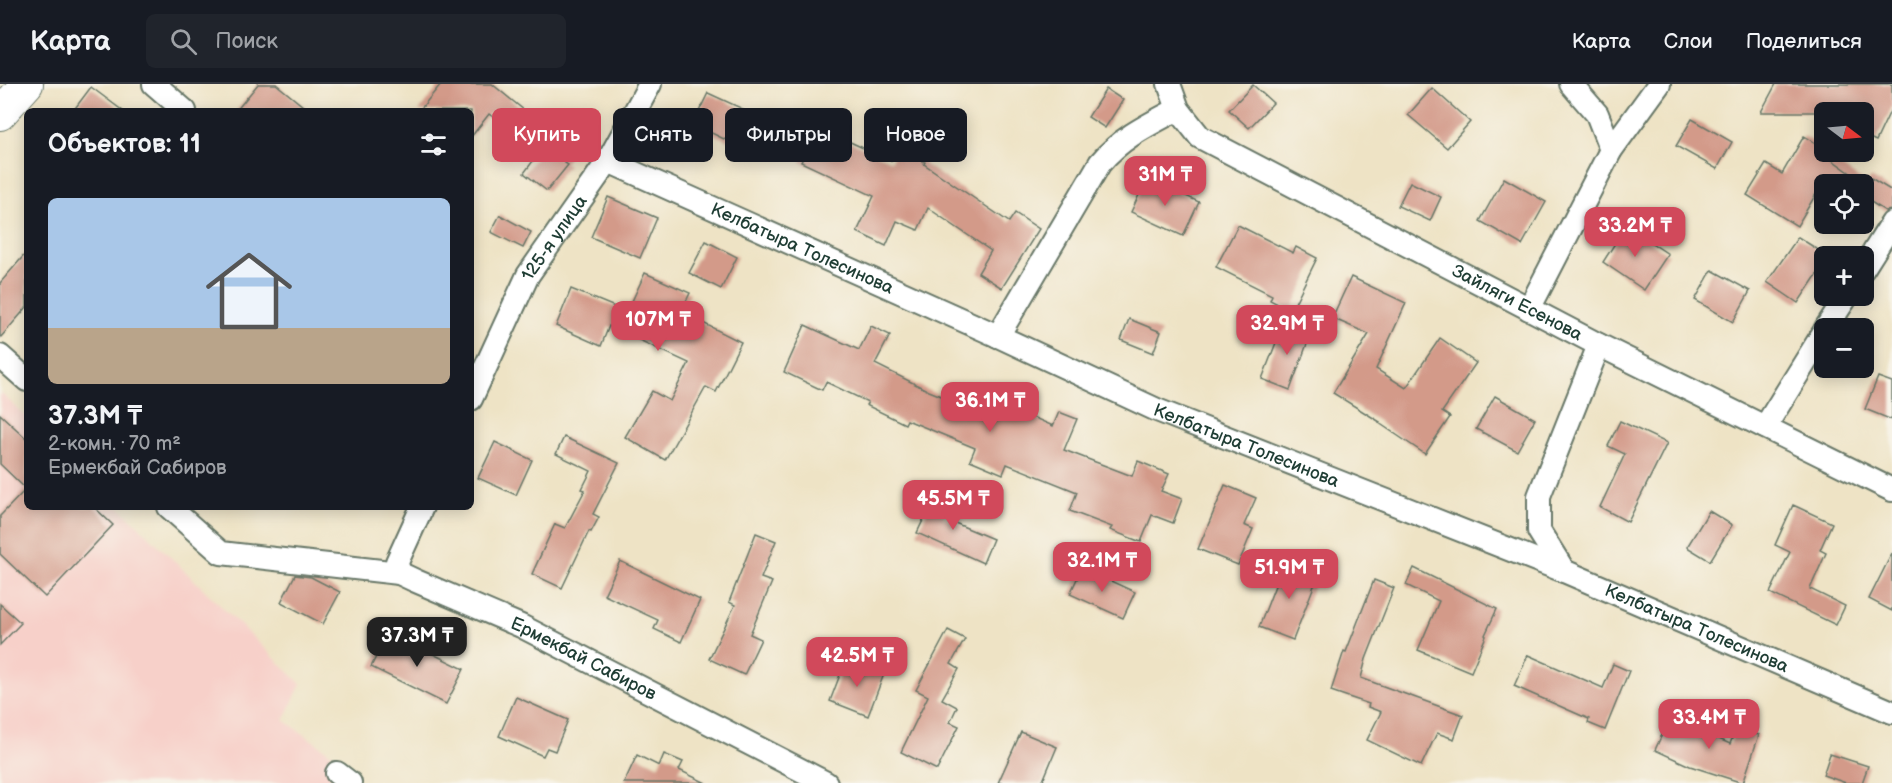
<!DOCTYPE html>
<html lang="ru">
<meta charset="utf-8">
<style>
:root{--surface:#171b24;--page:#20242c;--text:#f1f3f6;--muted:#9ea1a6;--line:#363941;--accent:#d1495b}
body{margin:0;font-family:"Balsamiq Sans",sans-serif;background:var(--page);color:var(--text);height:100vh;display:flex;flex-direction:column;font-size:22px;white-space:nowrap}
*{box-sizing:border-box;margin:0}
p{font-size:20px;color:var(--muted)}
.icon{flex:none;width:33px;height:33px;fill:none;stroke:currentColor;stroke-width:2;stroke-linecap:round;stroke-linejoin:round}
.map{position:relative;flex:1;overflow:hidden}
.details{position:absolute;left:24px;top:24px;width:450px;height:402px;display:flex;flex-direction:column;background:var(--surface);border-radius:9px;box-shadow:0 3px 15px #0003}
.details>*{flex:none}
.top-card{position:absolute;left:492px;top:24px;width:570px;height:54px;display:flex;gap:12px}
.needle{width:39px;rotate:106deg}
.controls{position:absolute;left:1814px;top:18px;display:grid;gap:12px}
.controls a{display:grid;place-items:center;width:60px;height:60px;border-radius:9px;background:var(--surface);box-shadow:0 3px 15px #0003;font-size:30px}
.price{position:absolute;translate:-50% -51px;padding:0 14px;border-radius:12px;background:var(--accent);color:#fff;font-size:20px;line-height:39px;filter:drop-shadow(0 2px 3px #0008)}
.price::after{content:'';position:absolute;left:50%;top:36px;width:18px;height:14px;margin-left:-9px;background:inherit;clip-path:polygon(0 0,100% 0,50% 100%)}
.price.selected{background:#222;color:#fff}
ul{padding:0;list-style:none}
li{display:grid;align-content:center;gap:12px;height:318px;padding:0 24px}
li+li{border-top:2px solid var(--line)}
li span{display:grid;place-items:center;height:186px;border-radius:9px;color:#555}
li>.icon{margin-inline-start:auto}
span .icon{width:108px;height:108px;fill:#fffc;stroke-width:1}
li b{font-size:26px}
h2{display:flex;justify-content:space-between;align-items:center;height:72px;padding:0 24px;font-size:26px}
.pill{padding:0 21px;border-radius:9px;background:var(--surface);box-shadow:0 3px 15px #0003;font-size:21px;line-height:54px}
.pill.selected{background:var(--accent);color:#fff}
header{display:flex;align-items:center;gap:36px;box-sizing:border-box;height:84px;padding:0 30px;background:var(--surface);border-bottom:2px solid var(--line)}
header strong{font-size:28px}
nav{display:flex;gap:33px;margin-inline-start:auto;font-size:21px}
.search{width:420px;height:54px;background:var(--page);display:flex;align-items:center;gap:15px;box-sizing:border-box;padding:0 21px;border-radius:9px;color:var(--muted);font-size:22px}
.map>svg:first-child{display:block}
.built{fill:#f7d0c9}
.building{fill:#d39a89}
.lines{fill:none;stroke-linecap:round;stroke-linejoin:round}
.street-casing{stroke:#677767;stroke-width:26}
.secondary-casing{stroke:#677767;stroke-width:34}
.street{stroke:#fff;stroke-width:22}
.secondary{stroke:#fff;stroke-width:32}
.labels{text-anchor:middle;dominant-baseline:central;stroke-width:4.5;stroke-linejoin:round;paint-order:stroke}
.street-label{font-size:18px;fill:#1f3d34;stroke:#f7f3e8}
</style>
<header>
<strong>Карта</strong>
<div class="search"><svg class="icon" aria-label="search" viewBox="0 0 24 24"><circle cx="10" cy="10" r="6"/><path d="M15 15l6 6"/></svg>Поиск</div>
<nav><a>Карта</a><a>Слои</a><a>Поделиться</a></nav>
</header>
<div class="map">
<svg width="1892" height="699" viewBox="0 0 1892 699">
<rect width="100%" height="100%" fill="#f7f3e8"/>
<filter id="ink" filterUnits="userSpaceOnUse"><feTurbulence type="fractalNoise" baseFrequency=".0167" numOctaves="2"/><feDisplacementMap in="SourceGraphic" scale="12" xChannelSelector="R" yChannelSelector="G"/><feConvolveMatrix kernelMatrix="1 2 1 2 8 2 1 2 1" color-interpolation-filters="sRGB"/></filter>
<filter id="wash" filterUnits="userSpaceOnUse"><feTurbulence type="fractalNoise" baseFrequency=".008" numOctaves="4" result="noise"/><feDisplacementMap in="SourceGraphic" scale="24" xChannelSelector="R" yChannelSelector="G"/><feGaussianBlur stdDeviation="1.35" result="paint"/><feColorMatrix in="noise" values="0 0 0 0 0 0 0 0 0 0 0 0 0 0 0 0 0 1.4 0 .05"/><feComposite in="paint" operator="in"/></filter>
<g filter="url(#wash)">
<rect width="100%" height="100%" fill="#eee3c5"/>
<path class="built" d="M0,308L27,334V423H119L301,600L284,636L340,676L327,699H0Z"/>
<g id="blocks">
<g class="building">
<path d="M258,0H276L309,27H236Z"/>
<path d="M441,0H492L574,67L565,79L568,81L547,107L524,89L539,69L489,30L471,53V27H419Z"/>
<path d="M1776,0H1892V23L1876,57L1863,51V28H1761Z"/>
<path d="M1253,1L1273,19L1249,44L1229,26Z"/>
<path d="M91,3L123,27H73Z"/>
<path d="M1432,4L1470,38L1447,64L1408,31Z"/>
<path d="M1106,5L1123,16L1105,44L1088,33Z"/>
<path d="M708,9L743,25L728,57L693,40Z"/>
<path d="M1692,35L1732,58L1717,85L1676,62Z"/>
<path d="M818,43L891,77L897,64L925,78L924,80L1009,138L1015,129L1039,145L1002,204L978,189L991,167L928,124L918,146L897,137L886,162L857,148L874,112L801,78Z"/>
<path d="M1804,52L1819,61L1817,65L1866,100L1871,94L1892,107V126L1885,127L1863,113V105L1866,100H1822L1797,142L1747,111L1766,80L1782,90Z"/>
<path d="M1147,94L1199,118L1183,152L1131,128Z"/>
<path d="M1504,94L1546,118L1522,161L1480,137Z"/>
<path d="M1410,98L1441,113L1430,137L1398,122Z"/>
<path d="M608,113L657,134L640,174L591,153Z"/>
<path d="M500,131L531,148L523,164L491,148Z"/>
<path d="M1238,141L1293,169L1296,163L1317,174L1291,227L1270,216L1272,211L1216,183Z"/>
<path d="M1626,142L1668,170L1644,206L1603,178Z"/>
<path d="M1798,153L1828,172H1824V180L1798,219L1767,198Z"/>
<path d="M706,157L737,173L721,205L689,189Z"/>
<path d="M27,168V223L0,254V199Z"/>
<path d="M1712,186L1750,207L1733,238L1695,216Z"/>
<path d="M645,189L690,209L681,228L741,258L716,308L706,303L665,376L625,353L652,307L670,317L689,279L609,242L601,262L556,242L571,205L627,228Z"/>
<path d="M1351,193L1406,219L1376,285L1406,304L1440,254L1476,279L1442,328L1450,333L1425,370L1379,339L1380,338L1333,309L1369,250L1332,234Z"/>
<path d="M1129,235L1161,248L1153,269L1121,256Z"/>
<path d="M1284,238L1311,249L1290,306L1262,295Z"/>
<path d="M805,241L859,266L871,242L890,251L875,280L929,307L989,331L995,317L1053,342L1059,328L1077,335L1064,366L1132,392L1138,377L1169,390L1161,407L1182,415L1173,439L1152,431L1141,458L1110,446L1112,443L1070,427L1077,408L1007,380L1003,390L970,376L975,364L907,336L905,340L866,321L868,318L826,298L822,306L784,288Z"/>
<path d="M1878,293L1892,298V336L1865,325Z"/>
<path d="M1495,312L1535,335L1517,367L1476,345Z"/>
<path d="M0,330L27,355V423H94L113,441L45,513L0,470V432L26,405L0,380Z"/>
<path d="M1620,337L1667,359L1628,438L1600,423L1625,370L1608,362Z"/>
<path d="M564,353L619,379L593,430L599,433L591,448L589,447L562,504L532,490L555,440L565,444L585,406L582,405L591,387L556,370Z"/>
<path d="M495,358L532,376L516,411L478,394Z"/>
<path d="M1225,401L1256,414L1244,441L1253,445L1238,481L1198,465Z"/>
<path d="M938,405L953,412L943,434L993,455L983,479L917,449Z"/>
<path d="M1793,421L1832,439L1820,466L1826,469L1810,505L1845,522L1836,541L1770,509L1790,468L1775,461Z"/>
<path d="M1709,427L1732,441L1710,477L1687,463Z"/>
<path d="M756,449L776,457L761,494L772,498L750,550L761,555L744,591L709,575L735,521L729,518Z"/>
<path d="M1892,469V527L1869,515Z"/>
<path d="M1285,476L1319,489L1293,556L1259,543Z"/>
<path d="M620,477L700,516L681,558L654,545L658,536L604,511Z"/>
<path d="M1082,484L1135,508L1123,534L1070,510Z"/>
<path d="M1414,484L1497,525L1485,551L1486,552L1471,588L1418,566L1439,517L1406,501Z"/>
<path d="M295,491L311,493L340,508L323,540L281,518Z"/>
<path d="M1374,496L1394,504L1366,575L1361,594L1463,631L1454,655L1437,649L1421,682L1367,656L1381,628L1368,623L1369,620L1331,607L1344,567L1346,568Z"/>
<path d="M0,520L21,539L0,561Z"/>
<path d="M948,546L965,555L951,580L959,585L942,615L957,623L950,638L959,642L937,686L901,668L928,612L916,606Z"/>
<path d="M388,548L464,585L446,620L371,583Z"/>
<path d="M1528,571L1603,604L1613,580L1629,587L1605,646L1588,639L1589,635L1514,602Z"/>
<path d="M846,575L884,590L868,632L830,617Z"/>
<path d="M516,613L568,636L555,667L547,664L543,672L499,652Z"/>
<path d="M1670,633L1730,660L1736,644L1759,651L1743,699L1690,682L1655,666Z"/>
<path d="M1021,648L1057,663L1042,699H998Z"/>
<path d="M664,670L683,678L679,686L706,699H624L637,671L659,682Z"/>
<path d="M1830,670L1868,682L1862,699H1846L1823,691Z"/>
</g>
</g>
</g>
<g filter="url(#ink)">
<use href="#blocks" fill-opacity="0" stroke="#677767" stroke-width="1.5"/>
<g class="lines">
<defs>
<g id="street">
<path d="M154,0L185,27"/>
<path id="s1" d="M1169,0L1178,25L1200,53L1599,261L1892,406"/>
<path d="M1571,0L1597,30L1611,66"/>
<path id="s2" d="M608,77L998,252L1157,326L1564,487L1892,628"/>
<path d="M1863,185L1892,139"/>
<path d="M1529,225L1611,66L1659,0"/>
<path d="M1826,244L1847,212"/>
<path d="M998,252L1100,79C1122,53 1148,41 1178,25"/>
<path d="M0,272L27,296"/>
<path id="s3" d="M471,315L528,191L608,77L650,0"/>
<path d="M1765,343L1824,248"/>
<path id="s4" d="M169,423L221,469L399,489L416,497L521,542L826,699"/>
<path d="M1564,487L1539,447V412L1599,261"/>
<path d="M399,489L397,478L422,423"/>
<path d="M337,689L350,699"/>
</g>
<path id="secondary" d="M0,30L27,0"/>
</defs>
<use href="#street" class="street-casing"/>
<use href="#secondary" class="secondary-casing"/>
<use href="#street" class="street"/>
<use href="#secondary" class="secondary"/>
</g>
</g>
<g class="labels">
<g class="street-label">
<text stroke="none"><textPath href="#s3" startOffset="182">125-я улица</textPath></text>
<text stroke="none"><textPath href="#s2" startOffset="213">Келбатыра Толесинова</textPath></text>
<text stroke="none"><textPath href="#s1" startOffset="420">Зайляги Есенова</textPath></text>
<text stroke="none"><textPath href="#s2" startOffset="699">Келбатыра Толесинова</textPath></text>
<text stroke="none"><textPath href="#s2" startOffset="1185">Келбатыра Толесинова</textPath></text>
<text stroke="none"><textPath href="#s4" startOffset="452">Ермекбай Сабиров</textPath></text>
</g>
</g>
</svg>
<div class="controls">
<a><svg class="needle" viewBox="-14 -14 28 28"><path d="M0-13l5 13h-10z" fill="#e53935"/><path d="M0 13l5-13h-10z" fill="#9ea1a6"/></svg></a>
<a><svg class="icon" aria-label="locate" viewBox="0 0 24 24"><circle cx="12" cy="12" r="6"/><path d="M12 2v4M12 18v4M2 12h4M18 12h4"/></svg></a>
<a>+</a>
<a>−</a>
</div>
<b class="price" style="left:1165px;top:123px">31M ₸</b>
<b class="price" style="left:1635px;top:174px">33.2M ₸</b>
<b class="price" style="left:658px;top:268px">107M ₸</b>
<b class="price" style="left:1287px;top:272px">32.9M ₸</b>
<b class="price" style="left:990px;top:349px">36.1M ₸</b>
<b class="price" style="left:953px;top:447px">45.5M ₸</b>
<b class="price" style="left:1102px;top:509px">32.1M ₸</b>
<b class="price" style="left:1289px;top:516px">51.9M ₸</b>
<b class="price selected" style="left:417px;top:584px">37.3M ₸</b>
<b class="price" style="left:857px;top:604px">42.5M ₸</b>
<b class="price" style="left:1709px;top:666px">33.4M ₸</b>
<div class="top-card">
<a class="pill selected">Купить</a>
<a class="pill">Снять</a>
<a class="pill">Фильтры</a>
<a class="pill">Новое</a>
</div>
<section class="details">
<h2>Объектов: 11<svg class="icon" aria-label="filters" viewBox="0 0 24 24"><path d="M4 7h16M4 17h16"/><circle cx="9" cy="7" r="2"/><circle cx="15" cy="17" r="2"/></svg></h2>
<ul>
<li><span style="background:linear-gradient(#a9c7e8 70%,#b9a48a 0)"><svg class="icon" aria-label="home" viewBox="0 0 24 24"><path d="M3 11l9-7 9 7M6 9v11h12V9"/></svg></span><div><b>37.3M ₸</b><p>2-комн. · 70 m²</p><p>Ермекбай Сабиров</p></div></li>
</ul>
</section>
</div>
